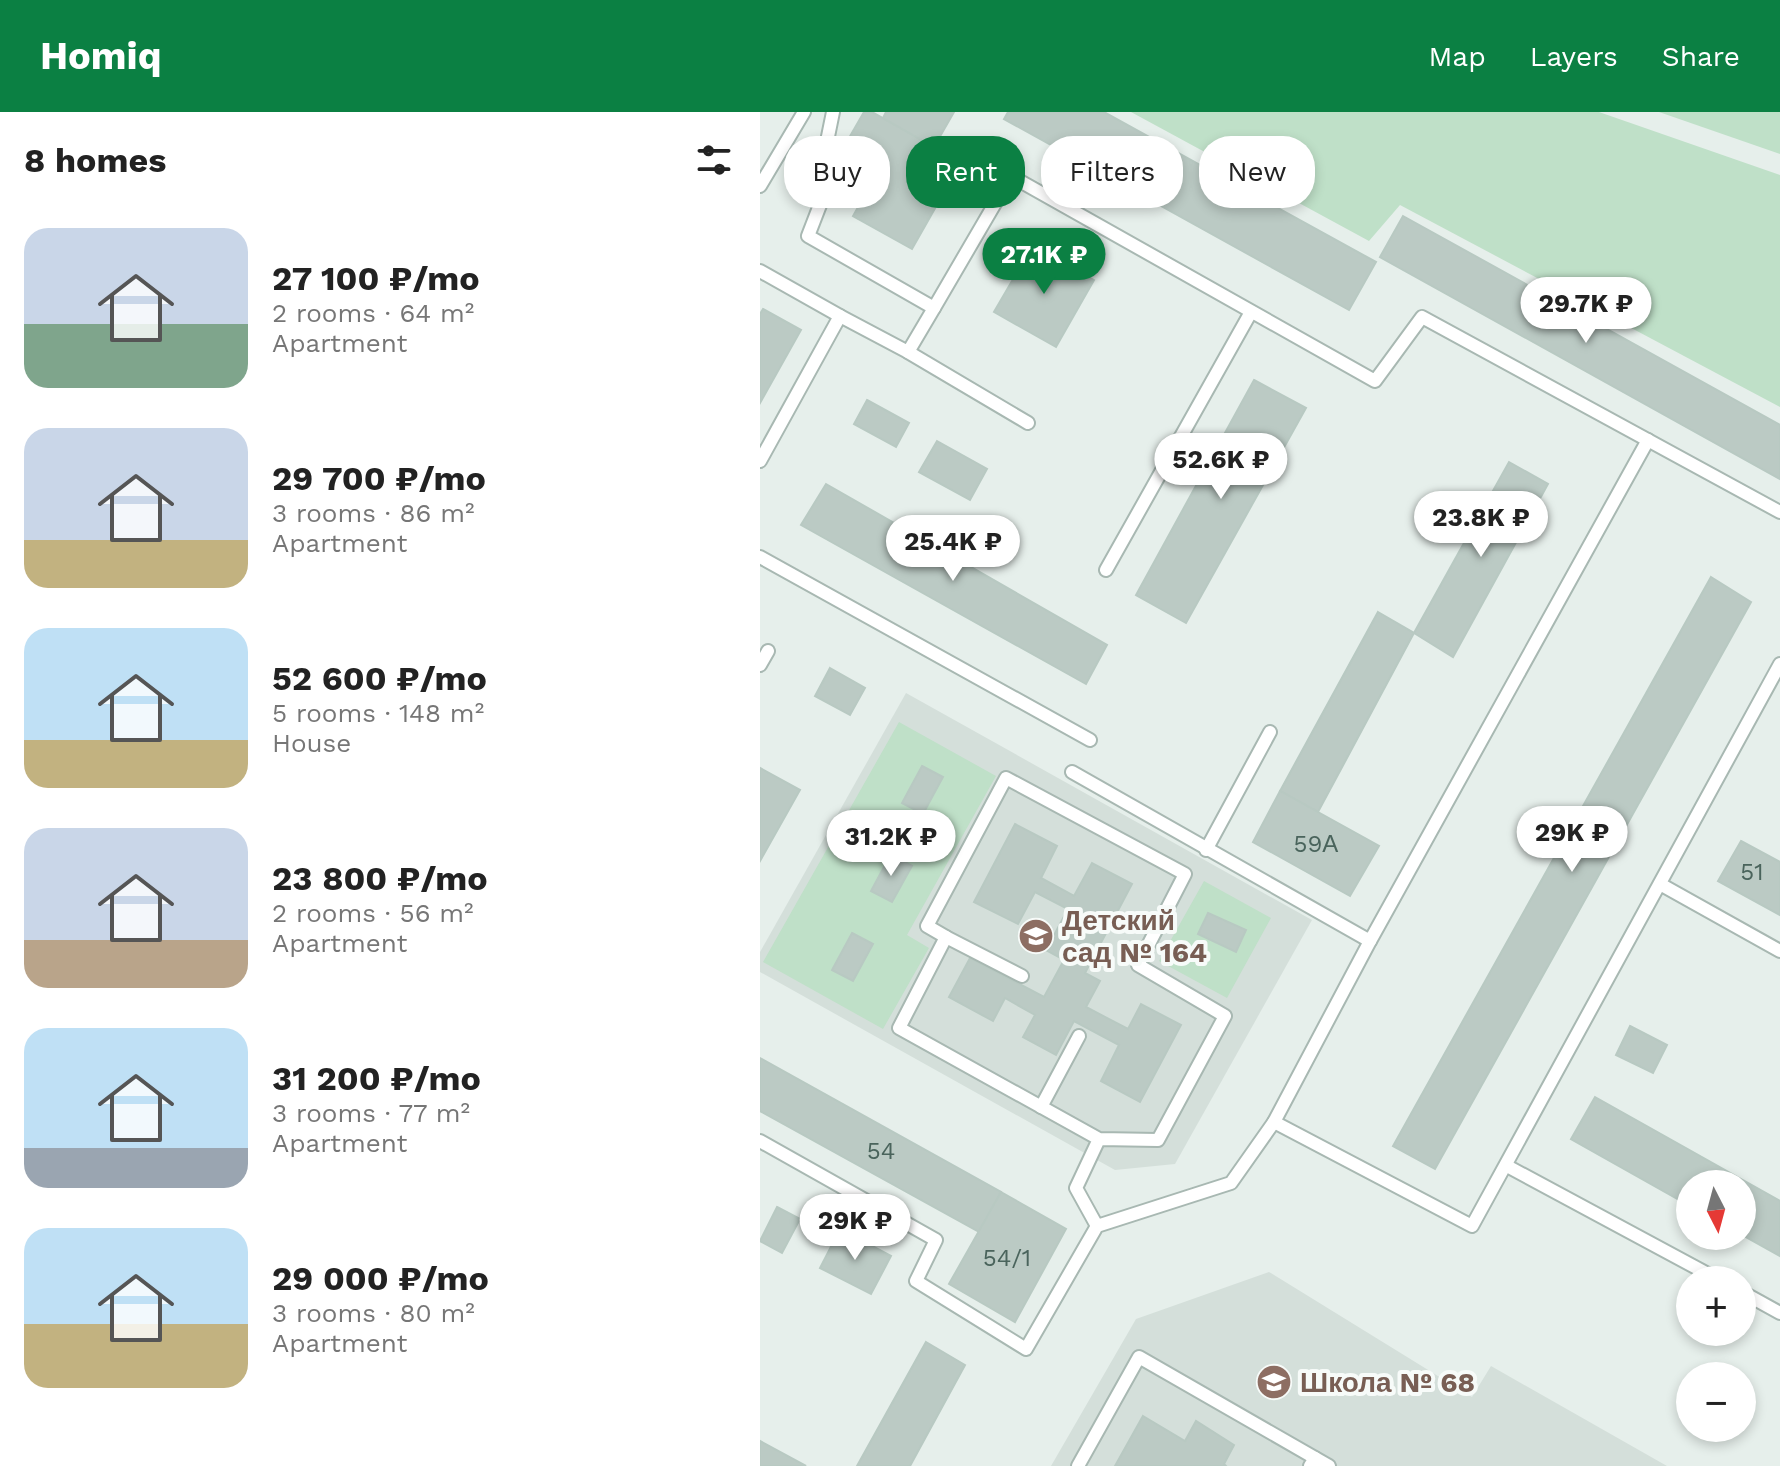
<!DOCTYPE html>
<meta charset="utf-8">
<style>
:root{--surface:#fff;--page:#f2f2f2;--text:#222;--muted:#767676;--accent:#0b8043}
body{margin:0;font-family:"Work Sans",sans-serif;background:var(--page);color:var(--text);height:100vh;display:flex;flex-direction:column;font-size:30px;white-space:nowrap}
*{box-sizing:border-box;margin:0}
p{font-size:26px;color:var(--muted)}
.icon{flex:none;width:44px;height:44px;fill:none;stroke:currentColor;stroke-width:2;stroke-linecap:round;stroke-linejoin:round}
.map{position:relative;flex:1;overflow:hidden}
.details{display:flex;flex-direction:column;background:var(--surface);width:760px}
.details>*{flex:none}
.banner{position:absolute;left:24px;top:24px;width:760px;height:72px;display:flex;gap:16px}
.needle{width:52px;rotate:174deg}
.fabs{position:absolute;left:916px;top:1058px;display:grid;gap:16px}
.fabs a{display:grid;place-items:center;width:80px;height:80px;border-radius:50%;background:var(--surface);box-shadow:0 4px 12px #0003;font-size:40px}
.price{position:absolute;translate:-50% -68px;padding:0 18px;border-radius:28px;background:#fff;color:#222;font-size:26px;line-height:52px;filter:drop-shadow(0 2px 4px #0008)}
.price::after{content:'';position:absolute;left:50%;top:48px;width:24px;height:18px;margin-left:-12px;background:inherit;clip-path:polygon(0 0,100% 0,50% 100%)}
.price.on{background:var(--accent);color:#fff}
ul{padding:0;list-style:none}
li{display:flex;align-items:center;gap:24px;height:200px;padding:0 24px}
li span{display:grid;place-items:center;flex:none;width:224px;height:160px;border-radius:24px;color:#555}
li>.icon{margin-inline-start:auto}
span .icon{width:96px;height:96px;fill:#fffc;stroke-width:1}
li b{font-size:34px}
h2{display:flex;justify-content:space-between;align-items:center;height:96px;padding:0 24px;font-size:34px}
.pill{padding:0 28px;border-radius:32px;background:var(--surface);box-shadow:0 4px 12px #0003;font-size:28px;line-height:72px}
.pill.on{background:var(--accent);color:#fff}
header{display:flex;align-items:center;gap:48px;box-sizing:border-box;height:112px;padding:0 40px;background:var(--accent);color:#fff}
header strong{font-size:38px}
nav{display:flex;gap:44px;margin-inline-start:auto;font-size:28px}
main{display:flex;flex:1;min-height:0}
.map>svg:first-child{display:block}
.built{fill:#d4dfda}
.green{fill:#bfe0c8}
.building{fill:#bbcac4;stroke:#b8c9c2;stroke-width:2}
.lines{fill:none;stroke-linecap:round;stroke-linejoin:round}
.service-casing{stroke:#a8b8b2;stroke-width:16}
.service{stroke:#fff;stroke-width:12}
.labels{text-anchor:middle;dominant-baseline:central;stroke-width:8;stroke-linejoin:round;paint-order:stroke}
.number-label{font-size:24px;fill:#4a645c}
.education-label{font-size:28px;font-weight:bold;fill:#785e54;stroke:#f7fbf9;text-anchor:start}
</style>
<header>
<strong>Homiq</strong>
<nav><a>Map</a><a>Layers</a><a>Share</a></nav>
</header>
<main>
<section class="details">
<h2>8 homes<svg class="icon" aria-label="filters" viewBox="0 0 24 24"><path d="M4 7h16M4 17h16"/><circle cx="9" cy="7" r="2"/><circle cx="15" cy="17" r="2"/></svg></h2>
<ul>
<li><span style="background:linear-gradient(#c9d6e8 60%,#7fa58c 0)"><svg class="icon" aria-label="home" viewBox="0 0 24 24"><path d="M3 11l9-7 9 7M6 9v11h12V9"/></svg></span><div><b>27 100 ₽/mo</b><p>2 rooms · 64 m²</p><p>Apartment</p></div></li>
<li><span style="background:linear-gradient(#c9d6e8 70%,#c2b280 0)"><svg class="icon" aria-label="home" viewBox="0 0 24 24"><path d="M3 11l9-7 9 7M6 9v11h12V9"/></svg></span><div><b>29 700 ₽/mo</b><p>3 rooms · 86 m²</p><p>Apartment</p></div></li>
<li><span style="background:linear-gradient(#bfe0f5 70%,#c2b280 0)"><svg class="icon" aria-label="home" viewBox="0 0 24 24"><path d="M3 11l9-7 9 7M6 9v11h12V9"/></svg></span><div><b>52 600 ₽/mo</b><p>5 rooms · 148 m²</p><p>House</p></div></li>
<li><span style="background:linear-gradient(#c9d6e8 70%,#b9a48a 0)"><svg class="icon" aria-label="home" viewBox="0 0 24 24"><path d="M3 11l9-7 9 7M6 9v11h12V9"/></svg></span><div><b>23 800 ₽/mo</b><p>2 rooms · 56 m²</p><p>Apartment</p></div></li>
<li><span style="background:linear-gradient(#bfe0f5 75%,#9aa5b1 0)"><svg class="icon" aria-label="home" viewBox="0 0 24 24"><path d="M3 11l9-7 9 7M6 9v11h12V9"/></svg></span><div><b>31 200 ₽/mo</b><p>3 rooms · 77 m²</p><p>Apartment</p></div></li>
<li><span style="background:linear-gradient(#bfe0f5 60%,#c2b280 0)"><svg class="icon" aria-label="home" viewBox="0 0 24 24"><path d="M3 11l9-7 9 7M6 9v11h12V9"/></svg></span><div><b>29 000 ₽/mo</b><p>3 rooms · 80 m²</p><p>Apartment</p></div></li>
</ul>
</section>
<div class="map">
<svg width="1020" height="1354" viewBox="0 0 1020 1354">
<rect width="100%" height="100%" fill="#e6efeb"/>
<g class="built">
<path d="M146,581L552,808L415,1052L355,1058L0,860V840Z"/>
<path d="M509,1160L712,1285L731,1254L907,1354H291L376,1207Z"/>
</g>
<g class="green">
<path d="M371,0H839L1020,63V295L640,93L609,129Z"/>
<path d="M899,0H1020V42Z"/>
<path d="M139,610L236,664L147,823L169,836L123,917L3,850Z"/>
<path d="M444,769L511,806L467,886L399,849Z"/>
</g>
<g class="building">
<path d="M104,0H112L174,35L151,75L178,91L152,137L93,104L115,65L78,45Z"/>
<path d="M126,0H194L174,35L123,6Z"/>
<path d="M248,0H344L616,150L589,198L244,7Z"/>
<path d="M643,104L1020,313V367L620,145Z"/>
<path d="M273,133L334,168L296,235L234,200Z"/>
<path d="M3,197L41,218L0,291V202Z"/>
<path d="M494,268L546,296L426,511L376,483Z"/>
<path d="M107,288L149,311L136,335L94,312Z"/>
<path d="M177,329L227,357L210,388L159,360Z"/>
<path d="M749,350L788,372L693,545L654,521Z"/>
<path d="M66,372L347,533L326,572L41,413Z"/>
<path d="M951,465L991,490L675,1057L633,1034Z"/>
<path d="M618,500L654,521L558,700L520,679Z"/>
<path d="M70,556L105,576L90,603L55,584Z"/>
<path d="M162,654L183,665L163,702L142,691Z"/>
<path d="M0,656L40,678L0,749Z"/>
<path d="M520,679L619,734L590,784L493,730Z"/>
<path d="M255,712L297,734L281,766L314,784L332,751L372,772L325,861L340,869L326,895L368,917L381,892L421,913L380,990L341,969L359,933L314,909L296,943L263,925L275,903L245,886L233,909L189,885L210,846L284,885L304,848L286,838L308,797L275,780L258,812L214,790Z"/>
<path d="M981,729L1020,750V803L958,769Z"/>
<path d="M131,742L152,754L132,790L111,779Z"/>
<path d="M448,801L486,818L476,840L438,822Z"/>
<path d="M92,821L113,832L93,869L72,858Z"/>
<path d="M870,914L907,933L893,961L856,943Z"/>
<path d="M0,946L241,1080L219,1120L0,999Z"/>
<path d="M835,985L1020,1089V1144L982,1123V1072H930V1094L811,1027Z"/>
<path d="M241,1080L306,1117L255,1210L189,1172Z"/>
<path d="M17,1095L40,1107L22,1141L0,1129Z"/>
<path d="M80,1117L131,1144L111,1182L60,1156Z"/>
<path d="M166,1230L205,1253L150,1354H97Z"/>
<path d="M383,1304L425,1329L436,1309L474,1333L464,1352L466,1354H355Z"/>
<path d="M0,1329L46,1354H0Z"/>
</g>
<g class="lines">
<defs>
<g id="service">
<path d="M73,0L63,49L65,80L48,124L174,196L251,64L615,269L662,205L1020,400"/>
<path d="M0,74L44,0"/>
<path d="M0,159L80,204L0,349"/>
<path d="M80,204L148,240L174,196"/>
<path d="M148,240L268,311"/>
<path d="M0,445L330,628"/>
<path d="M346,458L491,200"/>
<path d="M0,553L8,539"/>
<path d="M312,660L610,829L888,328"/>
<path d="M446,738L510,620"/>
<path d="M900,772L1020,839"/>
<path d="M186,825L262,864"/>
<path d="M281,995L319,924"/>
<path d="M514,1010L712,1114L1020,552"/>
<path d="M0,1029L176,1128L156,1169L266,1237L337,1114L471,1071L514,1010L610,829"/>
<path d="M747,1054L959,1168"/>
<path d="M337,1114L316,1076L339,1027L139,916L186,825L167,814L246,666L425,762L378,853L465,904L398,1028L339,1027"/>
<path d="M982,1180L1020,1201"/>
<path d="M555,1346L569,1354"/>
<path d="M318,1354L379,1245L555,1346L550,1354"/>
</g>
</defs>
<use href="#service" class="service-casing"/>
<use href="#service" class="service"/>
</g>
<defs>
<symbol id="school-disc" viewBox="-11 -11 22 22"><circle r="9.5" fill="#8d6e63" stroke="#f7fbf9"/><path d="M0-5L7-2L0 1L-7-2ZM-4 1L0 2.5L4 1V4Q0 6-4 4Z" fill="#fff"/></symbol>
</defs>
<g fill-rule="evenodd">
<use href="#school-disc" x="256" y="804" width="40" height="40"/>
<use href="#school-disc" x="494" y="1250" width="40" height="40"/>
</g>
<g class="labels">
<g class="number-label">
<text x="556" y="732">59А</text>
<text x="992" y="760">51</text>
<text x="121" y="1039">54</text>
<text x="247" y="1146">54/1</text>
</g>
<g class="education-label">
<text x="302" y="808">Детский<tspan x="302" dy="32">сад № 164</tspan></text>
<text x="540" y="1270">Школа № 68</text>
</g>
</g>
</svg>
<div class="fabs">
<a><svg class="needle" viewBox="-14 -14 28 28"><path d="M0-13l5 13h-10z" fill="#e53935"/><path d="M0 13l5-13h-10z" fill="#767676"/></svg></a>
<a>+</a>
<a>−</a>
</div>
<b class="price on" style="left:284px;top:184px">27.1K ₽</b>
<b class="price" style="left:826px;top:233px">29.7K ₽</b>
<b class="price" style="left:461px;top:389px">52.6K ₽</b>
<b class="price" style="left:721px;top:447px">23.8K ₽</b>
<b class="price" style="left:193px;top:471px">25.4K ₽</b>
<b class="price" style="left:812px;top:762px">29K ₽</b>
<b class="price" style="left:131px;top:766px">31.2K ₽</b>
<b class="price" style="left:95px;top:1150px">29K ₽</b>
<div class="banner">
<a class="pill">Buy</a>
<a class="pill on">Rent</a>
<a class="pill">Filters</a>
<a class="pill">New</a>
</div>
</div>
</main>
